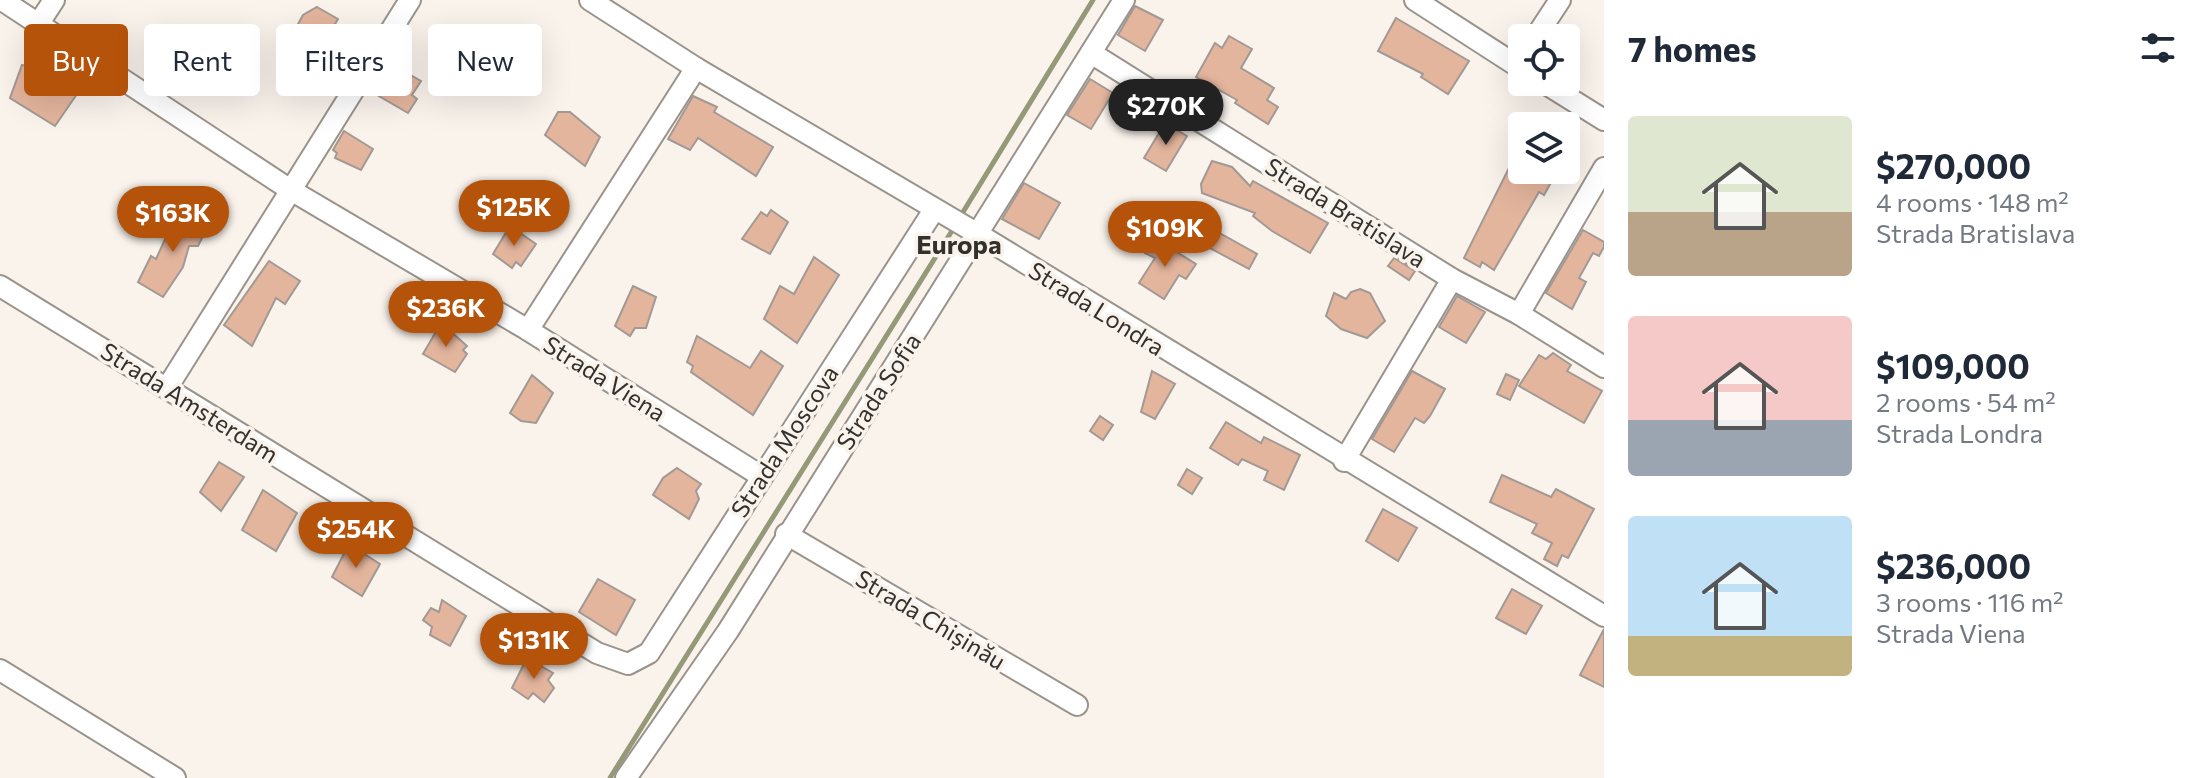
<!DOCTYPE html>
<meta charset="utf-8">
<style>
:root{--surface:#fff;--page:#f2f2f3;--text:#1f2937;--muted:#747a83;--accent:#b45309}
body{margin:0;font-family:Commissioner,sans-serif;background:var(--page);color:var(--text);height:100vh;display:flex;flex-direction:column;font-size:30px;white-space:nowrap}
*{box-sizing:border-box;margin:0}
p{font-size:26px;color:var(--muted)}
.icon{flex:none;width:44px;height:44px;fill:none;stroke:currentColor;stroke-width:2;stroke-linecap:round;stroke-linejoin:round}
.map{position:relative;flex:1;overflow:hidden}
.panel{display:flex;flex-direction:column;background:var(--surface);width:600px}
.panel>*{flex:none}
.hud{position:absolute;left:24px;top:24px;width:760px;height:72px;display:flex;gap:16px}
.tools{position:absolute;left:1508px;top:24px;display:grid;gap:16px}
.tools a{display:grid;place-items:center;width:72px;height:72px;border-radius:8px;background:var(--surface);box-shadow:0 8px 32px #0002;font-size:40px}
.price{position:absolute;translate:-50% -68px;padding:0 18px;border-radius:28px;background:var(--accent);color:#fff;font-size:26px;line-height:52px;filter:drop-shadow(0 2px 4px #0008)}
.price::after{content:'';position:absolute;left:50%;top:48px;width:24px;height:18px;margin-left:-12px;background:inherit;clip-path:polygon(0 0,100% 0,50% 100%)}
.price.on{background:#222;color:#fff}
ul{padding:0;list-style:none}
li{display:flex;align-items:center;gap:24px;height:200px;padding:0 24px}
li span{display:grid;place-items:center;flex:none;width:224px;height:160px;border-radius:8px;color:#555}
li>.icon{margin-inline-start:auto}
span .icon{width:96px;height:96px;fill:#fffc;stroke-width:1}
li b{font-size:34px}
h2{display:flex;justify-content:space-between;align-items:center;height:96px;padding:0 24px;font-size:34px}
.chip{padding:0 28px;border-radius:8px;background:var(--surface);box-shadow:0 8px 32px #0002;font-size:28px;line-height:72px}
.chip.on{background:var(--accent);color:#fff}
main{display:flex;flex:1;min-height:0}
.map>svg:first-child{display:block}
.lines{fill:none;stroke-linecap:round;stroke-linejoin:round}
.stream{stroke:#969977;stroke-width:5}
.building{fill:#e4b59d;stroke:#a29995;stroke-width:2}
.street-casing{stroke:#9a938c;stroke-width:24}
.street{stroke:#fff;stroke-width:20}
.labels{text-anchor:middle;dominant-baseline:central;stroke-width:7;stroke-linejoin:round;paint-order:stroke}
.street-label{font-size:24px;fill:#33312e;stroke:#faf3ec}
.neighbourhood-label{font-size:26px;font-weight:bold;fill:#33312e;stroke:#faf3ec}
</style>
<main>
<div class="map">
<svg width="1604" height="778" viewBox="0 0 1604 778">
<rect width="100%" height="100%" fill="#faf3ec"/>
<g class="lines">
<g class="stream">
<path d="M960,217L1093,0"/>
<path d="M610,778L955,226"/>
</g>
</g>
<g class="building">
<path d="M1135,6L1163,20L1145,51L1118,35Z"/>
<path d="M317,7L338,19L318,53L291,37L303,15Z"/>
<path d="M1396,18L1469,61L1448,94L1421,77L1423,74L1378,51Z"/>
<path d="M1229,36L1252,49L1241,68L1274,88L1267,100L1278,107L1268,124L1235,103L1237,100L1196,77L1215,43L1222,48Z"/>
<path d="M22,65L38,68L77,94L55,126L10,98Z"/>
<path d="M402,70L421,81L412,95L417,99L408,113L377,95L390,74L397,78Z"/>
<path d="M1090,79L1113,93L1091,129L1067,115Z"/>
<path d="M693,96L717,107L714,112L773,147L756,176L698,138L690,150L668,139Z"/>
<path d="M558,112H570L600,137L585,166L545,135Z"/>
<path d="M1165,123L1187,136L1166,171L1144,158Z"/>
<path d="M344,131L373,149L361,170L335,158L337,153L333,150Z"/>
<path d="M1522,142V170H1558L1544,195L1539,192L1494,270L1482,262L1480,267L1464,258Z"/>
<path d="M1212,161L1232,167L1250,186L1253,181L1328,223L1310,253L1272,231L1253,216L1255,213L1202,193L1201,184Z"/>
<path d="M1024,183L1060,203L1039,239L1002,219Z"/>
<path d="M771,210L788,222L770,254L742,239L761,212L767,216Z"/>
<path d="M178,211L208,226L198,246H189L183,267L163,297L138,282L151,256L156,259Z"/>
<path d="M510,226L536,244L521,266L516,262L512,268L493,254Z"/>
<path d="M1583,230L1604,242V247L1599,256L1593,253L1579,278L1586,282L1572,309L1546,293Z"/>
<path d="M1216,231L1257,254L1249,269L1206,246Z"/>
<path d="M1154,238L1196,264L1186,279L1179,275L1164,299L1139,283L1155,258L1145,253Z"/>
<path d="M814,257L839,275L797,343L764,319L780,286L794,294Z"/>
<path d="M1394,258L1415,271L1409,280L1388,266Z"/>
<path d="M269,261L300,281L285,304L276,298L252,346L224,325Z"/>
<path d="M633,286L656,297L646,328H635L630,336L615,326Z"/>
<path d="M1360,289L1370,293L1385,321L1367,338L1341,329L1326,316L1334,293L1346,299L1351,292Z"/>
<path d="M1457,296L1485,312L1466,343L1439,327Z"/>
<path d="M441,323L467,346L463,350L467,354L455,372L423,354Z"/>
<path d="M697,336L750,368L761,351L783,366L753,415L691,372L693,366L687,362Z"/>
<path d="M1553,353L1571,365L1567,371L1602,391L1584,423L1519,386L1539,355L1546,359Z"/>
<path d="M1152,371L1175,384L1155,419L1141,412Z"/>
<path d="M1412,371L1445,389L1430,416L1424,423L1415,418L1394,452L1372,439Z"/>
<path d="M1506,374L1519,380L1510,400L1497,394Z"/>
<path d="M532,375L553,393L536,423L521,421L510,413Z"/>
<path d="M1100,416L1113,425L1103,440L1090,431Z"/>
<path d="M1226,422L1261,443L1264,437L1300,455L1284,490L1264,480L1268,471L1242,459L1238,465L1210,448Z"/>
<path d="M219,462L244,477L221,511L200,492Z"/>
<path d="M677,468L701,484L696,491L699,499L689,519L653,495L663,478Z"/>
<path d="M1187,469L1202,478L1192,494L1178,485Z"/>
<path d="M1502,475L1551,497L1556,489L1594,509L1568,558L1562,555L1557,566L1544,559L1552,543L1532,533L1537,524L1490,502Z"/>
<path d="M263,490L297,513L276,551L242,530Z"/>
<path d="M1383,509L1417,528L1398,561L1366,541Z"/>
<path d="M349,544L380,564L362,596L332,577Z"/>
<path d="M598,579L635,600L616,635L579,612Z"/>
<path d="M1512,589L1542,606L1526,634L1496,618Z"/>
<path d="M442,600L466,616L450,646L430,635L432,627L423,620L431,608L439,612Z"/>
<path d="M1604,629V687L1580,675Z"/>
<path d="M527,658L553,673L548,680L554,688L544,702L533,693L528,699L512,688Z"/>
</g>
<g class="lines">
<defs>
<g id="street">
<path d="M2,0L289,189L528,330L761,476"/>
<path d="M590,0L696,68L978,234L1604,616"/>
<path d="M1415,0L1522,69"/>
<path d="M39,23L54,0"/>
<path d="M1535,38L1560,0"/>
<path d="M1091,53L1452,279L1519,314L1604,367"/>
<path d="M1543,82L1604,120"/>
<path d="M0,286L597,653L628,664L649,653L934,210"/>
<path d="M1519,314L1604,168"/>
<path d="M528,330L696,68"/>
<path d="M167,388L410,0"/>
<path d="M1344,461L1452,279"/>
<path d="M786,534L1077,705"/>
<path d="M0,670L175,778"/>
<path d="M626,778L728,631L1124,0"/>
</g>
</defs>
<use href="#street" class="street-casing"/>
<use href="#street" class="street"/>
</g>
<g class="labels">
<g class="street-label">
<text transform="translate(1346 212) rotate(32)">Strada Bratislava</text>
<text transform="translate(1097 308) rotate(32)">Strada Londra</text>
<text transform="translate(605 378) rotate(32)">Strada Viena</text>
<text transform="translate(878 391) rotate(-57)">Strada Sofia</text>
<text transform="translate(190 402) rotate(32)">Strada Amsterdam</text>
<text transform="translate(784 441) rotate(-57)">Strada Moscova</text>
<text transform="translate(931 619) rotate(31)">Strada Chișinău</text>
</g>
<g class="neighbourhood-label">
<text x="959" y="243">Europa</text>
</g>
</g>
</svg>
<div class="tools">
<a><svg class="icon" aria-label="locate" viewBox="0 0 24 24"><circle cx="12" cy="12" r="6"/><path d="M12 2v4M12 18v4M2 12h4M18 12h4"/></svg></a>
<a><svg class="icon" aria-label="layers" viewBox="0 0 24 24"><path d="M12 4l9 5-9 5-9-5zM3 14l9 5 9-5"/></svg></a>
</div>
<b class="price on" style="left:1166px;top:147px">$270K</b>
<b class="price" style="left:514px;top:248px">$125K</b>
<b class="price" style="left:173px;top:254px">$163K</b>
<b class="price" style="left:1165px;top:269px">$109K</b>
<b class="price" style="left:446px;top:349px">$236K</b>
<b class="price" style="left:356px;top:570px">$254K</b>
<b class="price" style="left:534px;top:681px">$131K</b>
<div class="hud">
<a class="chip on">Buy</a>
<a class="chip">Rent</a>
<a class="chip">Filters</a>
<a class="chip">New</a>
</div>
</div>
<section class="panel">
<h2>7 homes<svg class="icon" aria-label="filters" viewBox="0 0 24 24"><path d="M4 7h16M4 17h16"/><circle cx="9" cy="7" r="2"/><circle cx="15" cy="17" r="2"/></svg></h2>
<ul>
<li><span style="background:linear-gradient(#dfe7d0 60%,#b9a48a 0)"><svg class="icon" aria-label="home" viewBox="0 0 24 24"><path d="M3 11l9-7 9 7M6 9v11h12V9"/></svg></span><div><b>$270,000</b><p>4 rooms · 148 m²</p><p>Strada Bratislava</p></div></li>
<li><span style="background:linear-gradient(#f6c9c9 65%,#9aa5b1 0)"><svg class="icon" aria-label="home" viewBox="0 0 24 24"><path d="M3 11l9-7 9 7M6 9v11h12V9"/></svg></span><div><b>$109,000</b><p>2 rooms · 54 m²</p><p>Strada Londra</p></div></li>
<li><span style="background:linear-gradient(#bfe0f5 75%,#c2b280 0)"><svg class="icon" aria-label="home" viewBox="0 0 24 24"><path d="M3 11l9-7 9 7M6 9v11h12V9"/></svg></span><div><b>$236,000</b><p>3 rooms · 116 m²</p><p>Strada Viena</p></div></li>
</ul>
</section>
</main>
